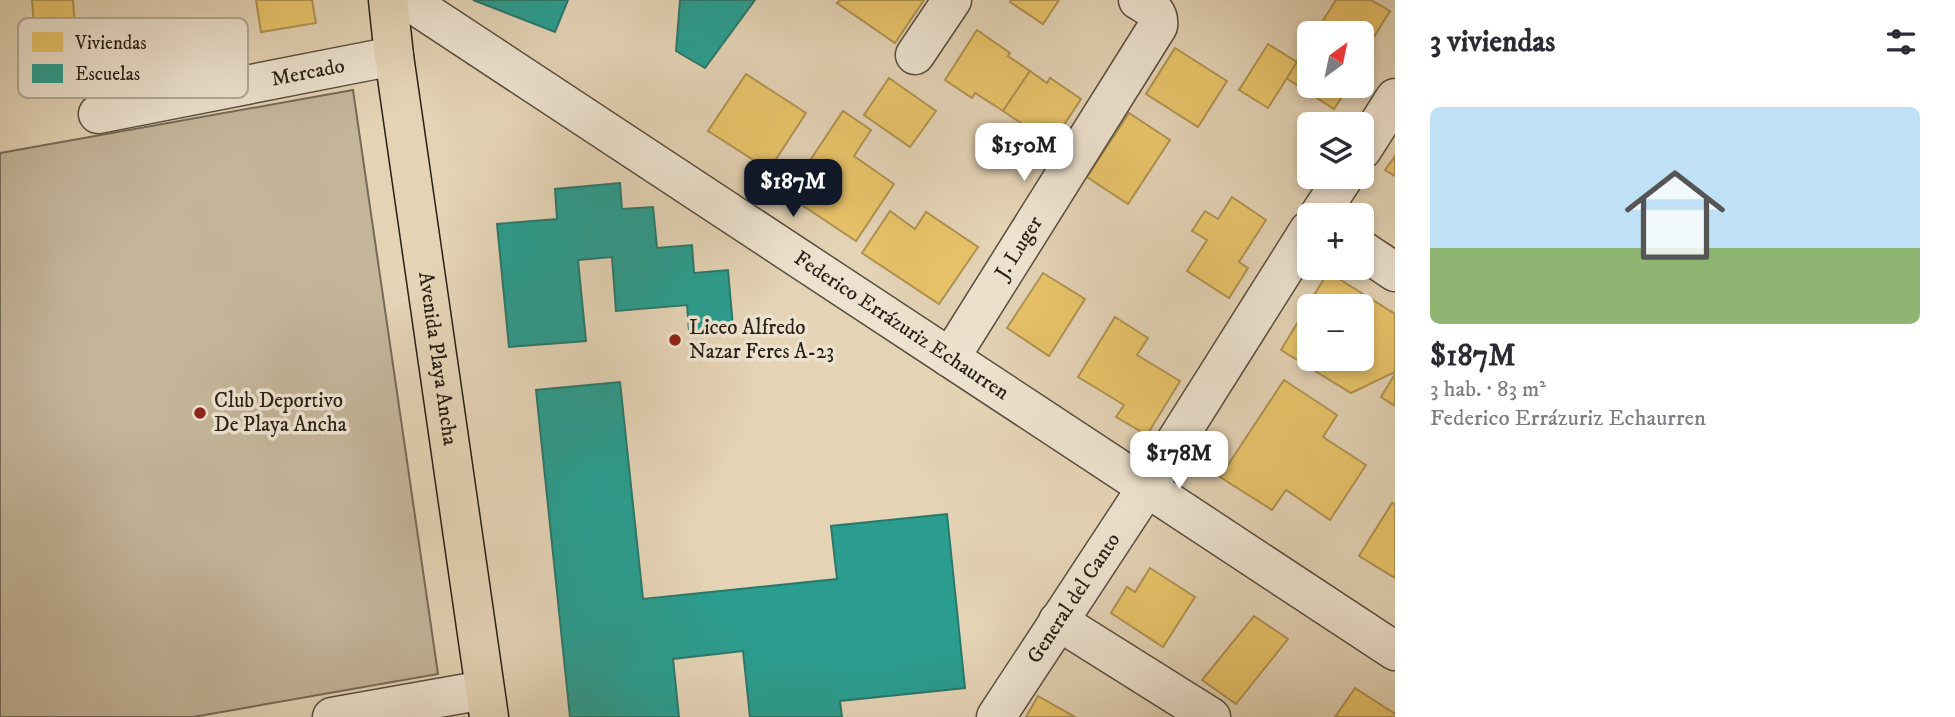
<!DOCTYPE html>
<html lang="es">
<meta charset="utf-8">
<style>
:root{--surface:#fff;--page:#f2f2f3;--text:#2b2b33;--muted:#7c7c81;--line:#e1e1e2;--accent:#111827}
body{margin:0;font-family:"IM FELL DW Pica",serif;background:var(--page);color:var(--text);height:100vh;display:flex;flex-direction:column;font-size:26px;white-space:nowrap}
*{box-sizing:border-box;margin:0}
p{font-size:23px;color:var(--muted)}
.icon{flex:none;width:38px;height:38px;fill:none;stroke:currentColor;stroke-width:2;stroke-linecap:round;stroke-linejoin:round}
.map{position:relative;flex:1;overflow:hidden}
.details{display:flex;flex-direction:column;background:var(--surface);width:560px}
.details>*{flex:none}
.needle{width:46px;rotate:33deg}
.buttons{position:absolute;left:1297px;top:21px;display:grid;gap:14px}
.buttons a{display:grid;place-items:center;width:77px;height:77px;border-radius:10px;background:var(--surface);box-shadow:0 4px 10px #0003;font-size:35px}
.price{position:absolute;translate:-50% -60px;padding:0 16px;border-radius:14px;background:#fff;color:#222;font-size:23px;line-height:46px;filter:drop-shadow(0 2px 4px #0008)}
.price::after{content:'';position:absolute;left:50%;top:42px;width:21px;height:16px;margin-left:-10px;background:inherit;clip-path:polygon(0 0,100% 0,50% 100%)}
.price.current{background:var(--accent);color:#fff}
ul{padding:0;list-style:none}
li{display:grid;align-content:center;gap:14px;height:371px;padding:0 35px}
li+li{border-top:2px solid var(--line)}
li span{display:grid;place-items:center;height:217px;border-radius:10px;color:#555}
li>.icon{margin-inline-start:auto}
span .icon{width:126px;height:126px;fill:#fffc;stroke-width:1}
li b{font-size:30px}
h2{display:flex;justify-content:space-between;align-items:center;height:84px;padding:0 35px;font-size:30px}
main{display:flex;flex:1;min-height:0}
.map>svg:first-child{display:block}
.green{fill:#c4b59a;stroke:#766a58;stroke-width:2}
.homes{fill:#e9c46a;stroke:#af9351;stroke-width:2;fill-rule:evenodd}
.schools{fill:#2a9d8f;stroke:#2a786b;stroke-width:2}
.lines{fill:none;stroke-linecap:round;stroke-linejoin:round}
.street-casing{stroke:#584d3e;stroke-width:41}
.primary-casing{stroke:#292016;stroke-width:41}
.street{stroke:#ede2cf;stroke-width:38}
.primary{stroke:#e4d3b5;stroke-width:38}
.poi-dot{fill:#8f2418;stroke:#ede2cf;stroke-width:2.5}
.labels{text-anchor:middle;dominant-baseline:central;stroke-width:7;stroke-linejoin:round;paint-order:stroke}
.street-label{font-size:21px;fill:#292016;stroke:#ede2cf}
.poi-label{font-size:21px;fill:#292016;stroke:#ede2cf;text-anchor:start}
.key{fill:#ede2cf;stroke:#b2a898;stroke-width:2}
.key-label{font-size:19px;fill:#292016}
</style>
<main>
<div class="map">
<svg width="1395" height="717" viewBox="0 0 1395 717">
<rect width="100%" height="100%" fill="#e4d3b5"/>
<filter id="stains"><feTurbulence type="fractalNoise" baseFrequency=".00286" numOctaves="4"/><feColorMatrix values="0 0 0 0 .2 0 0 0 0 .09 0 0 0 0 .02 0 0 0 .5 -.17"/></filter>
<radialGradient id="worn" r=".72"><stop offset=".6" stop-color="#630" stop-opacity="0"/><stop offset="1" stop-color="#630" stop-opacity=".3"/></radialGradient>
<path class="green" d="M353,90L438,674L193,717H0V153Z"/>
<g class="homes">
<path d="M32,0H73L79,84L39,87Z"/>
<path d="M256,0H312L316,23L261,32Z"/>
<path d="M840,0H924L895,43L837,3Z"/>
<path d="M1011,0H1059L1043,24L1010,2Z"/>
<path d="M1336,0H1371L1390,11L1362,56V33H1315Z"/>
<path d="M977,30L1010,53L1008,56L1030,71L1003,111L975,93L972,98L945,80Z"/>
<path d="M1309,43V86H1343L1347,89L1334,109L1286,78Z"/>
<path d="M1268,44L1297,62L1268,108L1239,90Z"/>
<path d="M1175,48L1227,81L1198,127L1146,94Z"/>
<path d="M1030,71L1047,83L1050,78L1081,99L1048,149L1029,136L1033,131L1003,111Z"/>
<path d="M746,74L806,113L769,170L708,131Z"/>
<path d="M889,78L936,111L910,147L864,115Z"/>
<path d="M843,111L871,130L854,156L894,184L856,241L787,195Z"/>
<path d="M1129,113L1170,140L1128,204L1087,177Z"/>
<path d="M1395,156V176L1385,170Z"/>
<path d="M1232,197L1266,220L1239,262L1248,268L1229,298L1187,271L1207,240L1192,231L1205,211L1218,219Z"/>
<path d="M890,211L915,229L926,212L978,247L939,304L862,253Z"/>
<path d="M1328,272L1395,314V372L1351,393L1281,350ZM1309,306H1362V359H1309Z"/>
<path d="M1043,273L1085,299L1049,356L1007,328Z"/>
<path d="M1115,317L1148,338L1137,355L1180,381L1147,435L1116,417L1124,405L1078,377Z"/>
<path d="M1395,374V406L1381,397Z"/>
<path d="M1284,380L1337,415L1323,437L1366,465L1330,520L1286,490L1272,510L1220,477Z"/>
<path d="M1392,503L1395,504V578L1359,556Z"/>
<path d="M1150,568L1195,597L1163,647L1111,613L1127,587L1135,592Z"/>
<path d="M1254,616L1288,639L1236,704L1202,680Z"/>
<path d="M1355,688L1395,714L1394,717H1335Z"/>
<path d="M1038,696L1075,717H1026Z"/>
</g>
<g class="schools">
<path d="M473,0H568L555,32Z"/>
<path d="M680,0H755L705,68L676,51Z"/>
<path d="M620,183L622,209L653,207L657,248L692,245L694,273L728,270L733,327L689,331L687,305L616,311L612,257L578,260L586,341L509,347L497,224L557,219L555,189Z"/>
<path d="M620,382L643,599L837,579L831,526L947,514L965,688L840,701L842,717H750L743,651L673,659L679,717H570L536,390Z"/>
</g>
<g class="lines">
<defs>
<g id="street">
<path id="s1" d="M407,0L1395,651"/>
<path d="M915,55L952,0"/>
<path id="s2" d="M98,114L394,56"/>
<path d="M1362,150L1395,98"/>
<path d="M1319,215L1344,177"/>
<path d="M1362,250L1395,272"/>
<path id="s3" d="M950,358L1158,26C1160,11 1149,7 1138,0"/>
<path d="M1058,621L1211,717"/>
<path d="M332,717L484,690"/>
<path id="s4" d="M996,717L1147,487L1309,230"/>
</g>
<g id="primary">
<path id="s5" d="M388,0L394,56L489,717"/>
</g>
</defs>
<use href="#street" class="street-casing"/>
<use href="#primary" class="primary-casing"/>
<use href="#street" class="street"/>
<use href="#primary" class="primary"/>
</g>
<g class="poi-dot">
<circle cx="675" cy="340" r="7"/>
<circle cx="200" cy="413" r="7"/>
</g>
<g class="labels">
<g class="street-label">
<text stroke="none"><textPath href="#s2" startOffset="214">Mercado</textPath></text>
<text stroke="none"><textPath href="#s3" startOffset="130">J. Luger</textPath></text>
<text stroke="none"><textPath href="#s1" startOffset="592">Federico Errázuriz Echaurren</textPath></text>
<text stroke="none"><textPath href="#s5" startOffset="362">Avenida Playa Ancha</textPath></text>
<text stroke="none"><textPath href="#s4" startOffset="142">General del Canto</textPath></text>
</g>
<g class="poi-label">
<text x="689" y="328">Liceo Alfredo<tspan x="689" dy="24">Nazar Feres A-23</tspan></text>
<text x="214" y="401">Club Deportivo<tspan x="214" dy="24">De Playa Ancha</tspan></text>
</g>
</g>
<rect x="18" y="18" width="230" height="80" rx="10" class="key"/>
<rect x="32" y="32" width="31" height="20" fill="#e9c46a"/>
<rect x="32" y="64" width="31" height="19" fill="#2a9d8f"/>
<g class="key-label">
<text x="75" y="49">Viviendas</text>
<text x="75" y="80">Escuelas</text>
</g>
<rect width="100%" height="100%" filter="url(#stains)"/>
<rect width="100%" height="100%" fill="url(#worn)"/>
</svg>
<div class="buttons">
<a><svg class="needle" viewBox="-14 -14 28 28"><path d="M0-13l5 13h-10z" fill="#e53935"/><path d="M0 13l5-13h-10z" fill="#7c7c81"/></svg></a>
<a><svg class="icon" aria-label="layers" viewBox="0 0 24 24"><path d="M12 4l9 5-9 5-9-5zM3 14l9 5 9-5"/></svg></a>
<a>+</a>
<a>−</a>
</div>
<b class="price" style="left:1024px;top:183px">$150M</b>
<b class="price current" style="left:793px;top:219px">$187M</b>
<b class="price" style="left:1179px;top:491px">$178M</b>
</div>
<section class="details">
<h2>3 viviendas<svg class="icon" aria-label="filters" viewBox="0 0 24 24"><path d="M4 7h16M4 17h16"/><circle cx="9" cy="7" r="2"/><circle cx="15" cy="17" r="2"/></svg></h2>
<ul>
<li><span style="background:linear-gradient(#bfe0f5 65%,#8fb573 0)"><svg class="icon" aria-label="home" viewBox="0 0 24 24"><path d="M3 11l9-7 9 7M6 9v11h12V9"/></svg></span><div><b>$187M</b><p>3 hab. · 83 m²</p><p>Federico Errázuriz Echaurren</p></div></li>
</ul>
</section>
</main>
